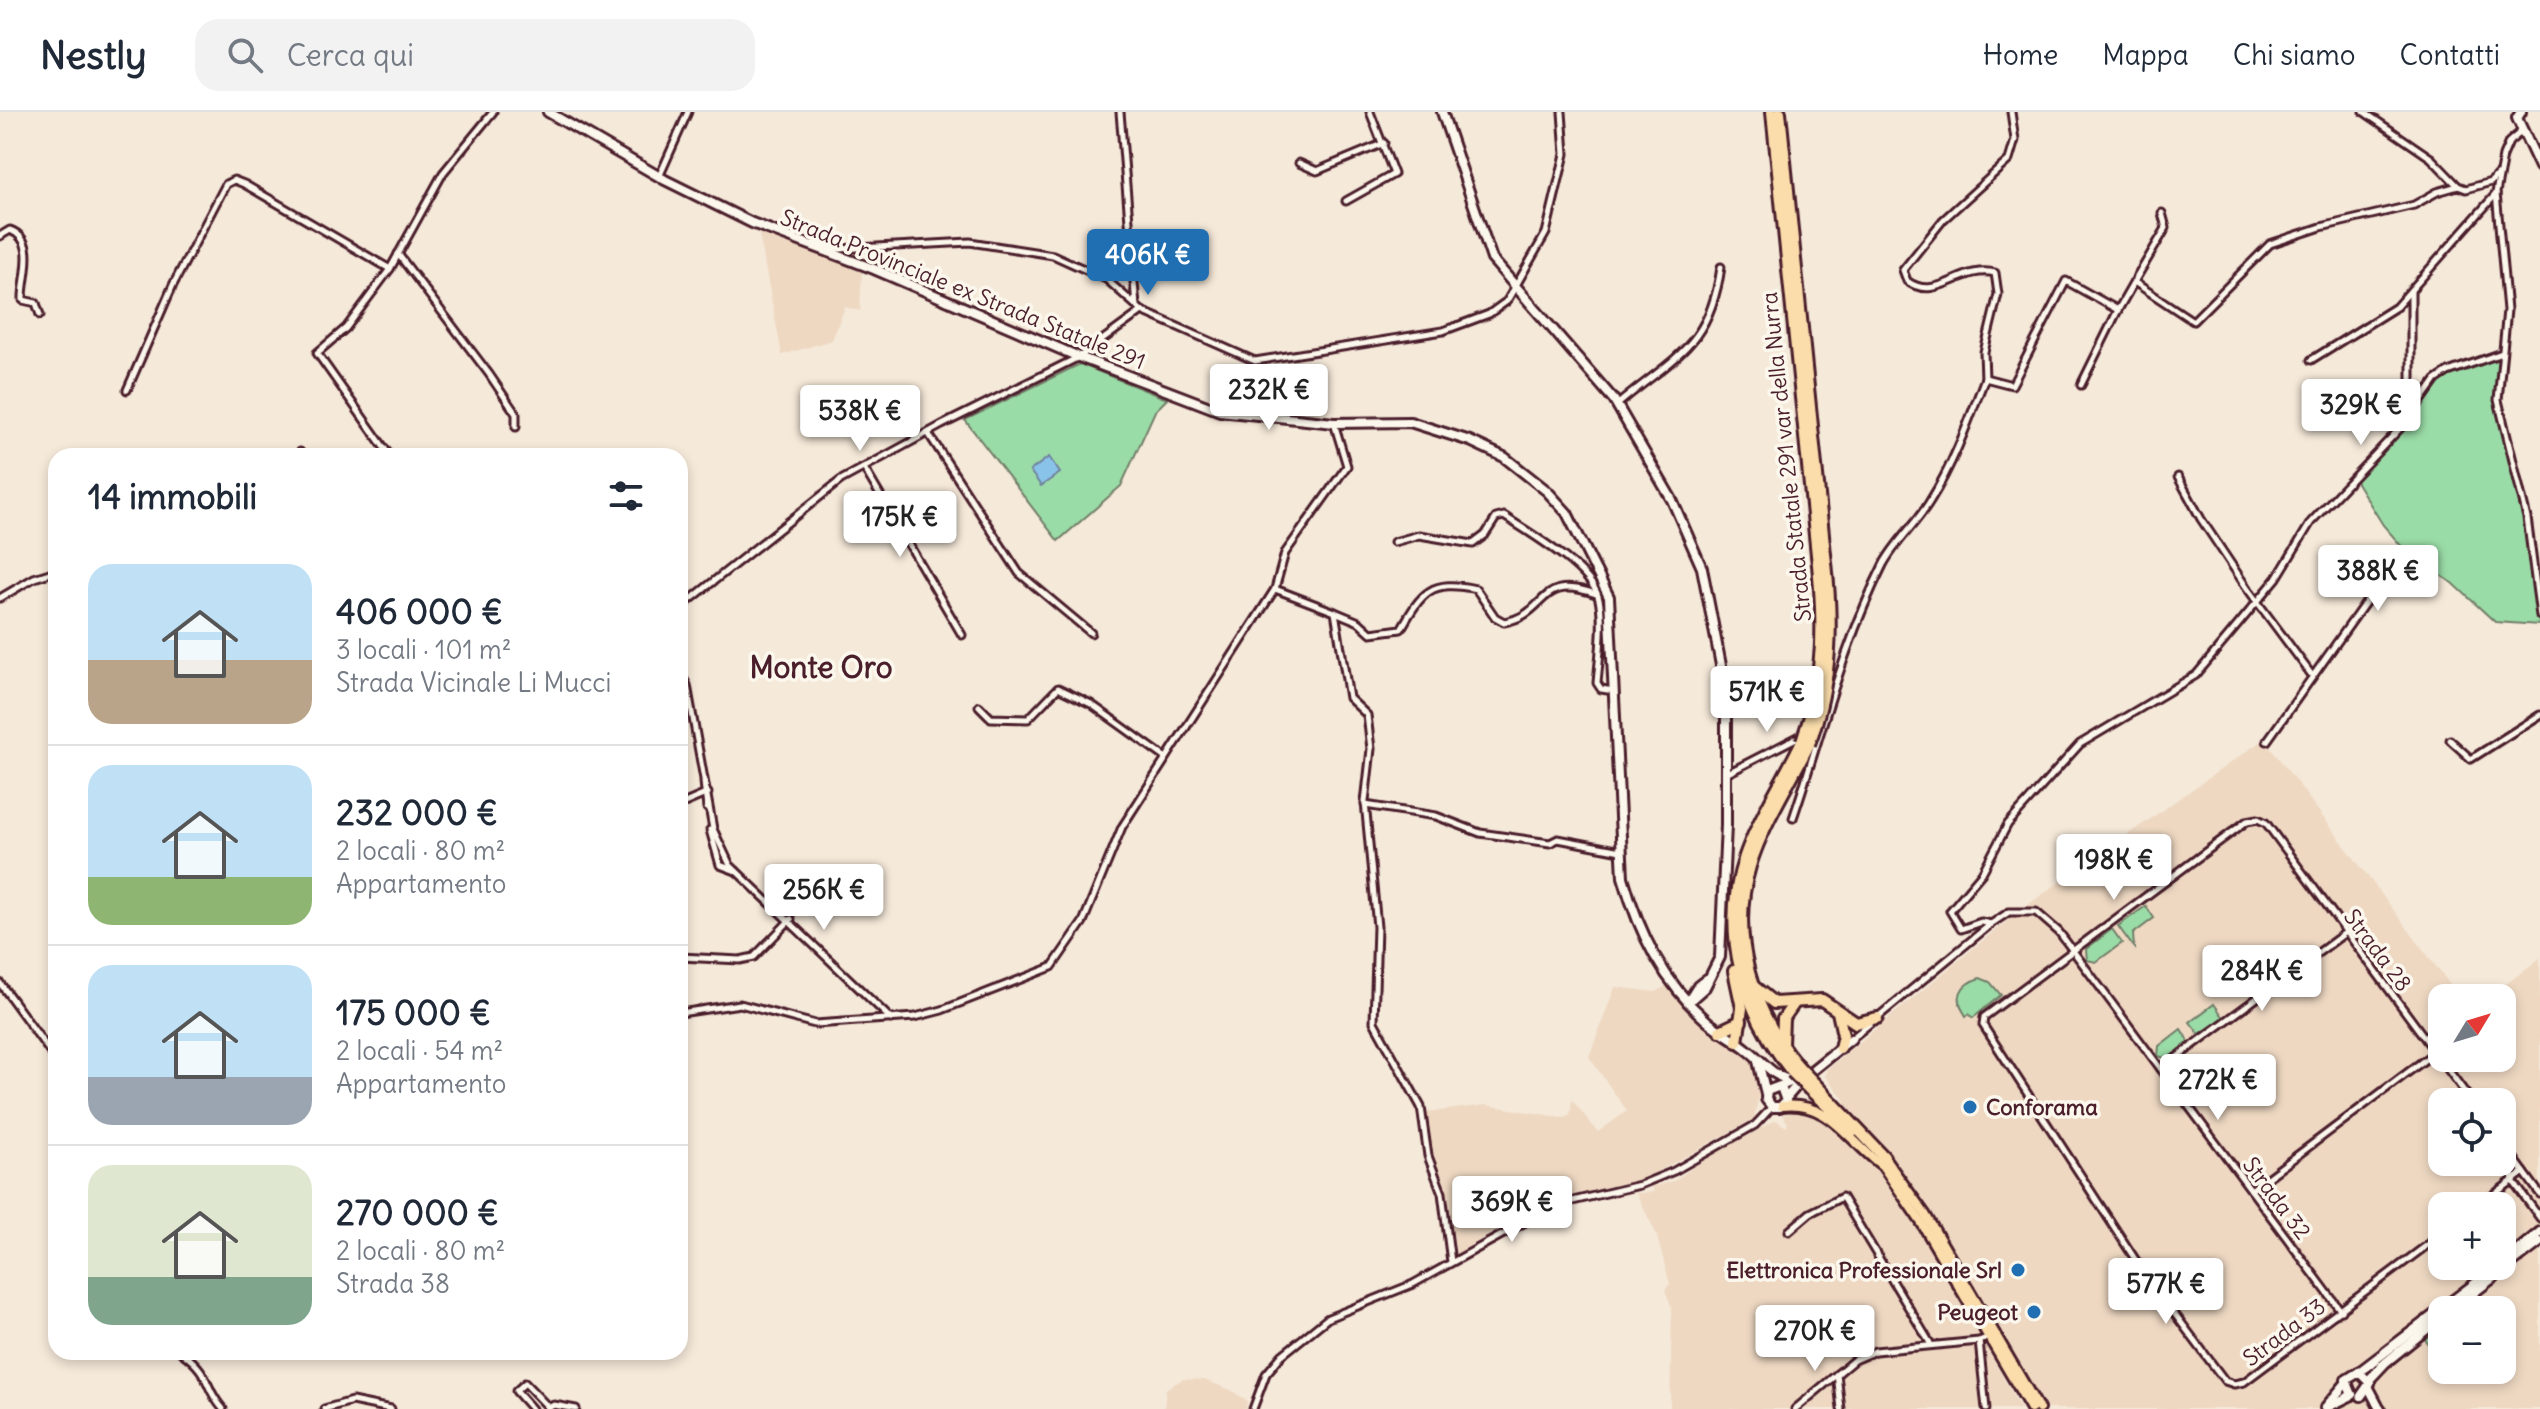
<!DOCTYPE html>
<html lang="it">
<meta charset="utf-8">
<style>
:root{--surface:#fff;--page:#f2f2f3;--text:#1f2937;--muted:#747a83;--line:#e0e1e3;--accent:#1f6fb2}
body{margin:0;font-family:Delius,sans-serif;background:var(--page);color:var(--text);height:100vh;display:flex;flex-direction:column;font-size:30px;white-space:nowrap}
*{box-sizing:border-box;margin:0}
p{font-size:26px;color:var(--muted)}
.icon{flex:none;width:44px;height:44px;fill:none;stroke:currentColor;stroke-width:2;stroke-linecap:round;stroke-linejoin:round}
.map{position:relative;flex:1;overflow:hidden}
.panel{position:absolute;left:48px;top:336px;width:640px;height:912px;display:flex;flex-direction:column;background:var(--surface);border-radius:24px;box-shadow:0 4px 12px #0003}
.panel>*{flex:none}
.needle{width:52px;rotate:52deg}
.tools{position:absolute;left:2428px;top:872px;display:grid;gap:16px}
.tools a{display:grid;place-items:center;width:88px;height:88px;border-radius:16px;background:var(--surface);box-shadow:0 4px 12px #0003;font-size:40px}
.price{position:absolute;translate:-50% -68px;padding:0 18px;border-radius:8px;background:#fff;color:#222;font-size:26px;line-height:52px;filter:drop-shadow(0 2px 4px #0008)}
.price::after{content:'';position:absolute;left:50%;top:48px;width:24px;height:18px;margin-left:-12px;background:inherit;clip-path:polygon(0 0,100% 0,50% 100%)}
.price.on{background:var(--accent);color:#fff}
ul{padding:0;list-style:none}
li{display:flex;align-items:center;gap:24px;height:200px;padding:0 40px}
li+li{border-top:2px solid var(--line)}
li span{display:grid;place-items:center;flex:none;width:224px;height:160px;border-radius:24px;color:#555}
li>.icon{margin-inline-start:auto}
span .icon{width:96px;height:96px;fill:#fffc;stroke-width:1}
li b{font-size:34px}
h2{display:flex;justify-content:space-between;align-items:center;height:96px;padding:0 40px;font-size:34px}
header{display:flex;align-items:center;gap:48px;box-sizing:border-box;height:112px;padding:0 40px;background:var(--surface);border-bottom:2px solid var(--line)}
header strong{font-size:38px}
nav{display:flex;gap:44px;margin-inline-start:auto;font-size:28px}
.search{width:560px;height:72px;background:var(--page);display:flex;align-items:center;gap:20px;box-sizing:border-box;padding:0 28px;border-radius:24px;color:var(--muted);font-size:30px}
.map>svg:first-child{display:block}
.built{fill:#eed8c2;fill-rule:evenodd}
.green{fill:#9adca7;stroke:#727e69;stroke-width:2}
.water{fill:#8ac3e9;stroke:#70819d;stroke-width:2}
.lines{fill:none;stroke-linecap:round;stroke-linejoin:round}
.street-casing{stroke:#4a1f2b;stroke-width:11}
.secondary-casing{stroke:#4a1f2b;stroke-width:14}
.primary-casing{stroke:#4a1f2b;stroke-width:14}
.highway-casing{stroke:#4a1f2b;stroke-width:16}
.street{stroke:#fbf7ec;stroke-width:5}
.secondary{stroke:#fbf7ec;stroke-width:8}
.primary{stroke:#faddab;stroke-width:8}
.highway{stroke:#faddab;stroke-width:10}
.highway-bridge-casing{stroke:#4a1f2b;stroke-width:16;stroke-linecap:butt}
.highway-bridge{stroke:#faddab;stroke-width:10}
.poi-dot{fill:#1f6fb2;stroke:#fbf7ec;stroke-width:3}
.labels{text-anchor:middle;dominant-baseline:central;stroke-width:7;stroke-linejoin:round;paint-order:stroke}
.street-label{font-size:22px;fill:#4a1f2b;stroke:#fbf7ec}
.poi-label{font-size:22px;font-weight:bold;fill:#4a1f2b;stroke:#fbf7ec;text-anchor:end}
.district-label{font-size:30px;font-weight:bold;fill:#4a1f2b;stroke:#fbf7ec}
</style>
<header>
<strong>Nestly</strong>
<div class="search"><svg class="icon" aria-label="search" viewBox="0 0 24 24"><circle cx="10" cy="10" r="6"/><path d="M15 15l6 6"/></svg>Cerca qui</div>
<nav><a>Home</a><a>Mappa</a><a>Chi siamo</a><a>Contatti</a></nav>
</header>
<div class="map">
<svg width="2540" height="1297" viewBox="0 0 2540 1297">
<rect width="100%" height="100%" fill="#f5e9d9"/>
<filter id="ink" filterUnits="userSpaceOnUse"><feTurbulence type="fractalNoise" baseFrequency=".0125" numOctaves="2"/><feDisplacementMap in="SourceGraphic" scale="16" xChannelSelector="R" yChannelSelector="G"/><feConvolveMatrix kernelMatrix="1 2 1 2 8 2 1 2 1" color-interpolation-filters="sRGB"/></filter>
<g filter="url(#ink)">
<g class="built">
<path d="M758,117L862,158L860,199L845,195L832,228L782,243Z"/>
<path d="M2264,627L2460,886H2442V946H2502V886H2488L2540,846V1297H2047L1974,1173L1959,1153L1961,1151L1932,1101L1860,1009L1843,993L1846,989L1825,964L1827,957L2016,801ZM2442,990H2502V1050H2442ZM2442,1094H2502V1154H2442ZM2442,1198H2502V1258H2442Z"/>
<path d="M1669,872L1711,917L1747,944L1754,954L1760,977L1754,1007L1646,1066L1541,1092L1456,1142L1453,1122H1448L1445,1087L1430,1045L1424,1001L1486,993L1565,1006L1570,1003L1572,988L1598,1020L1627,999L1589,945L1615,875L1656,880Z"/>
<path d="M1802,998L1828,1007L1880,1062L1925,1126L2021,1297H1670L1672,1196L1665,1178L1670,1172L1656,1121L1636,1081L1654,1080L1652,1075L1674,1069L1707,1045L1776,1008L1786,1015L1788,1011L1782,1003Z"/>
<path d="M1183,1267L1204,1268L1231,1278L1247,1289L1246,1297H1164L1166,1277Z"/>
</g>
<g class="green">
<path d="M2489,244L2501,247L2498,290L2535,445L2539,513L2495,510L2453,471L2411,445L2383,413L2354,366L2414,305L2443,266Z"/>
<path d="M1080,252L1167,287L1155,299L1121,374L1058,429L965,308Z"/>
<path d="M2146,794L2154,806L2133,822L2134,836L2118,814Z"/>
<path d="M2112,817L2122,831L2096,850L2087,848L2086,837Z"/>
<path d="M1980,866L1990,870L2001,883L1973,906L1969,902L1966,904C1954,886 1959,872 1980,866Z"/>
<path d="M2214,892L2224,906L2199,922L2190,910Z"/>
<path d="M2181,917L2189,930L2168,947L2158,944L2159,934Z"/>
<path d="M2442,1209V1249L2440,1251L2423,1224Z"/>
</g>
<path class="water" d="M1049,345L1060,361L1041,374L1030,359Z"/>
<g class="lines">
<defs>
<g id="street">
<path d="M1120,0L1136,194"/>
<path d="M2364,0L2431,46L2458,74L2466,77L2491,70L2497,63"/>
<path d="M2522,19L2509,30L2503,44L2496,81L2507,198L2498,288L2527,406L2540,504"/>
<path d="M1299,51L1317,59L1384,31"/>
<path d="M659,65L688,0"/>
<path d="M1346,89L1394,62L1370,0"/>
<path d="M0,124L10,118C39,129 22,165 23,188L36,191L40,203"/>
<path d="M814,131L839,137L970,130L1053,143L1106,167L1142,199L1255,249L1443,219L1489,202L1507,189L1546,121L1565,42L1562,0"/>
<path d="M398,142L489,262L516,302V315"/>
<path d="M2134,170L2166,116L2162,101"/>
<path d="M2411,178V292L2414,300"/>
<path d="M2311,248L2396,195L2496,82"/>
<path d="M1985,266L2012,273L2066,169L2118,198L2134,170L2193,209L2270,132L2321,115L2414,93L2437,80L2458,74"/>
<path d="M1985,266L1984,240L1998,182L1995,161C1962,152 1937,191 1907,169L1903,158L1943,108L2009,48L2015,28L2011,0"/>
<path d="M2081,273L2118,198"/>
<path d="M127,278L173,173L226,72L234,68L244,72L390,157L443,61L493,0"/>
<path d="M1617,293C1673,245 1710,235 1721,155"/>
<path d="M928,321L1019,461L1091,521"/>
<path d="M300,340L301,344"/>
<path d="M390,344L317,241L346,216L390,157"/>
<path d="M864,356L962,523"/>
<path d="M2178,365L2201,407L2247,476L2311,562"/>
<path d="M1394,430L1419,423L1473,432L1485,423L1496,406L1504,404C1528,420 1589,455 1598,484C1605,506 1599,547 1597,571L1601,577L1614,579"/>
<path d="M1275,477L1335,500L1349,586L1367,603L1371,637L1365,690L1377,815L1374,910L1421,995L1428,1044L1442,1081L1451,1150"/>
<path d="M0,486L34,466L56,459"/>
<path d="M680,496L841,368L942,313L1079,245L1142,199"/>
<path d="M1335,500L1359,510L1371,521L1401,517C1422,480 1431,467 1476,477L1495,505L1504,510C1550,502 1536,461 1596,482"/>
<path d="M680,561L687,573L713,717L730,753L891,907"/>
<path d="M680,567L687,586"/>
<path d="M979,594L991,606L1028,607L1058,576L1091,592L1166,646"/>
<path d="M2450,628L2471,647L2540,603"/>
<path d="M2267,629L2387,460"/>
<path d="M1726,662L1802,623"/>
<path d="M704,670L707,696"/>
<path d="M680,693L708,681"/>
<path d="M1365,693L1436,704L1480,721L1550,731L1558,727L1621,739"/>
<path d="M1793,706C1822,621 1843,533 1883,453C1895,430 1917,411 1930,389C1954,351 1969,308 1985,266"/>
<path d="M710,718L720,753L736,759"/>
<path d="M1991,812L1981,810L1961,817L1950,799L1982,761L2008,712L2080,632L2196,563L2277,466L2311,410L2407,309L2436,268L2448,260L2502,241"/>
<path d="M680,845L740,848L754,845L791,807"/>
<path d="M0,871L56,948"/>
<path d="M680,901L740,892L815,912L915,905L942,898L1052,855L1083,810L1122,715L1275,477L1285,441L1347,354L1334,311"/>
<path d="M1851,927L1991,812L2009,800H2036L2059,820L2341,1199"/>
<path d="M2161,957L2345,821"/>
<path d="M2502,1030L2540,1082"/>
<path d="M2509,1039L2513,1069L2540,1106"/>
<path d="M2251,1078L2435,940"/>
<path d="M2479,1094L2524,1060"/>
<path d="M1789,1119L1810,1101L1842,1085L1930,1231"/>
<path d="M2442,1122L2244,1270L2234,1272L2225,1269L2144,1161L1983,913L1984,905L2247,709L2258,707L2266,711L2472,990"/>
<path d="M1979,1229L1986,1297"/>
<path d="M181,1240C213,1263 202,1273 223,1297"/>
<path d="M1837,1262L1841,1297"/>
<path d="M548,1296L554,1293L576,1297"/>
<path d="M324,1297L352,1289L391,1297"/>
<path d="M532,1297L516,1279L525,1271L549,1296"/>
<path d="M1253,1297L1266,1262L1282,1243L1328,1206L1413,1172L1556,1093L1640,1073L1674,1059L1755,1013L1772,995"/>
<path d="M1795,1297L1854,1248L1875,1239L1979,1229L1989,1225"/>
</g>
<g id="secondary">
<path d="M548,0L665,68L752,111L874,157L1079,245L1220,299L1334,311L1410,310L1470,329L1504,345L1547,379L1567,401L1609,485L1623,765C1639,821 1663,870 1707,909C1720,920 1735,927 1748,938C1764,950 1772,965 1793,969"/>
<path d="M1442,0L1492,147L1614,288L1672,388L1702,456L1726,579V713L1720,845L1705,875L1688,890"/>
<path d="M2521,0L2517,6L2540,55"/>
<path d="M1688,890L1698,874L1707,867"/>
<path d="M1758,949L1766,982"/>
<path d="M1781,975L1786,989L1780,995H1772L1766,987L1767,979L1793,969"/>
<path d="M1787,985L1805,964L1851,927"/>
<path d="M2502,1151L2540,1120"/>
<path d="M2451,1198L2540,1130"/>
<path d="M2359,1260L2498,1154"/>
<path d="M2369,1268L2385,1251L2442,1205"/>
<path d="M2369,1276L2380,1297"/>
<path d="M2352,1283L2346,1268L2359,1260L2370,1271L2361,1284"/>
<path d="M2328,1295L2352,1283"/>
<path d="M2325,1296L2346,1271"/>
</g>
<g id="primary">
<path d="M1782,994C1829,989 1846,1026 1880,1052"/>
<path d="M1884,1045L1925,1102L2039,1297"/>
<path d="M1879,1049L1921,1110L2031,1297"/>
</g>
<g id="highway">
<path d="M1772,0L1817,443"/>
<path d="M1780,0L1825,442"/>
<path d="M1734,859L1742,896L1737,930"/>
<path d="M1753,874L1774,891L1822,888L1856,911L1877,906"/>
<path d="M1838,900L1843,923L1840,936"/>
<path d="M1720,919L1741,909"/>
<path d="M1782,932L1783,907L1795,890"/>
<path d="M1798,954C1752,900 1729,824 1750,754C1763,711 1790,671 1809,632"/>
<path d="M1792,960C1743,898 1719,821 1745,744C1759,704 1784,667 1802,629"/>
<path d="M1815,972L1884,1045"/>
<path d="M1809,977L1854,1019"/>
</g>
</defs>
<use href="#street" class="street-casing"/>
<use href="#secondary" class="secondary-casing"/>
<use href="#primary" class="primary-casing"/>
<use href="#highway" class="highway-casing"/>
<use href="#street" class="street"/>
<use href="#secondary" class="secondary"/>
<use href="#primary" class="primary"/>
<use href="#highway" class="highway"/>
<defs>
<g id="highway-bridge">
<path d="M1802,629C1825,566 1824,508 1817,443"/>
<path d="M1809,632C1833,568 1833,508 1825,442"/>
<path d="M1798,954L1815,972"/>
<path d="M1792,960L1809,977"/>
</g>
</defs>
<use href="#highway-bridge" class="highway-bridge-casing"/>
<use href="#highway-bridge" class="highway-bridge"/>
</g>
</g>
<g class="poi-dot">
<circle cx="1970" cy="995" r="8"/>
<circle cx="2018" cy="1158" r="8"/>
<circle cx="2034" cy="1200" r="8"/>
</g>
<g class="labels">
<g class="street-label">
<text transform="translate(963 177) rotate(22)">Strada Provinciale ex Strada Statale 291</text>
<text transform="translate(1786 345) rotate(-96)">Strada Statale 291 var della Nurra</text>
<text transform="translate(2378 838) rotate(53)">Strada 28</text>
<text transform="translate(2277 1086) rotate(53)">Strada 32</text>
<text transform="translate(2284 1220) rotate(-37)">Strada 33</text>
</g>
<g class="poi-label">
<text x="1986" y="995" text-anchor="start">Conforama</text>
<text x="2002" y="1158">Elettronica Professionale Srl</text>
<text x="2018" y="1200">Peugeot</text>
</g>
<g class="district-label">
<text x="821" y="555">Monte Oro</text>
</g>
</g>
</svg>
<div class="tools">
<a><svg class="needle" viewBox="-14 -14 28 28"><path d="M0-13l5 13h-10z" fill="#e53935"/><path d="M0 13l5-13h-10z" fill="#747a83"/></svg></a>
<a><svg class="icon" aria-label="locate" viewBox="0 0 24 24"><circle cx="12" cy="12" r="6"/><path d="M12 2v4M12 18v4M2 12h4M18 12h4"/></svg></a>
<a>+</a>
<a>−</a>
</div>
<b class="price on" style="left:1148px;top:185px">406K €</b>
<b class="price" style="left:1269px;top:320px">232K €</b>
<b class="price" style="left:2361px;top:335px">329K €</b>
<b class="price" style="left:860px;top:341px">538K €</b>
<b class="price" style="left:900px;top:447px">175K €</b>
<b class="price" style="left:2378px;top:501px">388K €</b>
<b class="price" style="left:1767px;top:622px">571K €</b>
<b class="price" style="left:2114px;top:790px">198K €</b>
<b class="price" style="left:824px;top:820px">256K €</b>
<b class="price" style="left:2262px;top:901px">284K €</b>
<b class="price" style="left:2218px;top:1010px">272K €</b>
<b class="price" style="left:1512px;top:1132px">369K €</b>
<b class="price" style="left:2166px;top:1214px">577K €</b>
<b class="price" style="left:1815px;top:1261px">270K €</b>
<section class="panel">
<h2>14 immobili<svg class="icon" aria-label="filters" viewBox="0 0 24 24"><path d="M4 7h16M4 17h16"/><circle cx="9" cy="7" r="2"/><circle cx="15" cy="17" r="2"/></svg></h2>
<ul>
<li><span style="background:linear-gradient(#bfe0f5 60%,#b9a48a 0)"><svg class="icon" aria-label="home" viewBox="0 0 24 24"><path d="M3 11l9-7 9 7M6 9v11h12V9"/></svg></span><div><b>406 000 €</b><p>3 locali · 101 m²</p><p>Strada Vicinale Li Mucci</p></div></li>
<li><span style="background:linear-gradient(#bfe0f5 70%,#8fb573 0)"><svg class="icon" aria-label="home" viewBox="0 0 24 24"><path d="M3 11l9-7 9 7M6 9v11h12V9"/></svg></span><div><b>232 000 €</b><p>2 locali · 80 m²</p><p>Appartamento</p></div></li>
<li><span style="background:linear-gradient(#bfe0f5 70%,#9aa5b1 0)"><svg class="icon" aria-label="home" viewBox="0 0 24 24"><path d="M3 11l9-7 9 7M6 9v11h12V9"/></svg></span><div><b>175 000 €</b><p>2 locali · 54 m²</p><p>Appartamento</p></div></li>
<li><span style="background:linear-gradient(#dfe7d0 70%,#7fa58c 0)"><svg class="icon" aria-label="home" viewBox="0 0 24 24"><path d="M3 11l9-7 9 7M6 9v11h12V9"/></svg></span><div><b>270 000 €</b><p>2 locali · 80 m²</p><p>Strada 38</p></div></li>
</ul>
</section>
</div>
